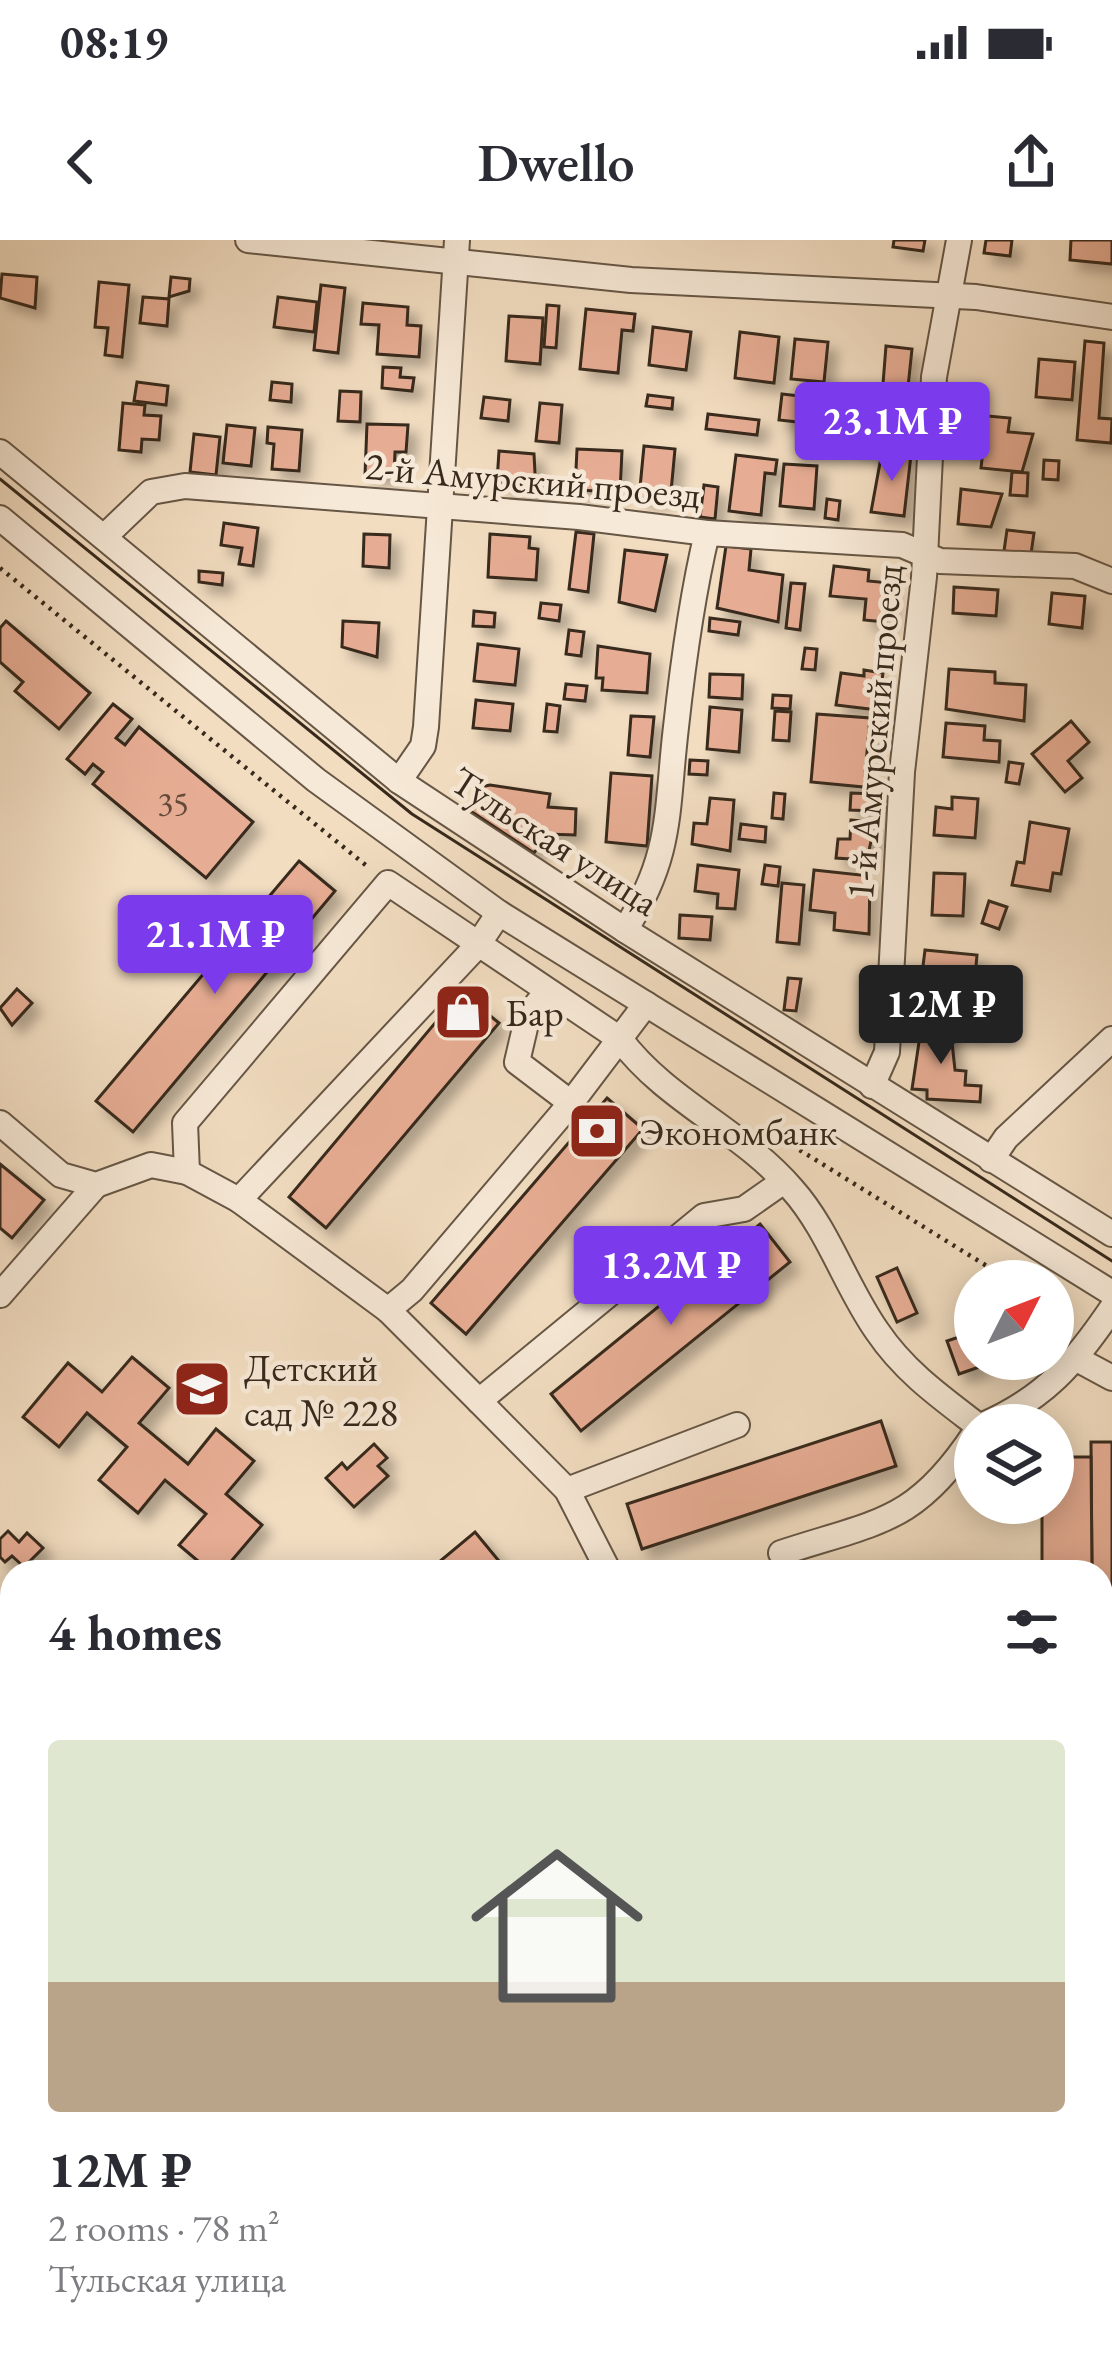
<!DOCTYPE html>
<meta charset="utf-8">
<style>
:root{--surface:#fff;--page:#f7f7f7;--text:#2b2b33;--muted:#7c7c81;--accent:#7c3aed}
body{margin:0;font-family:"EB Garamond",serif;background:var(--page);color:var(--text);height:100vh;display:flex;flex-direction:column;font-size:45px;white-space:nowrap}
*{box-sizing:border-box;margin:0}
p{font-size:39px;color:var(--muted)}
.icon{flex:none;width:66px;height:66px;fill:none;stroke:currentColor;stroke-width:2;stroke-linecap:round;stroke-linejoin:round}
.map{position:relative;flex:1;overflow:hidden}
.sheet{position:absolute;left:0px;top:1320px;width:1113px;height:807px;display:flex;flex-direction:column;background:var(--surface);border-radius:36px 36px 0 0;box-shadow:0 6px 30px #0003}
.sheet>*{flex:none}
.needle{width:78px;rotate:48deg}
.controls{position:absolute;left:954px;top:1020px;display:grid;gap:24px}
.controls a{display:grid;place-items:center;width:120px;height:120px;border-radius:50%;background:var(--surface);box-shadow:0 6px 30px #0003;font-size:60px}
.price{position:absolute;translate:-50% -102px;padding:0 27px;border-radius:12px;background:var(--accent);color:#fff;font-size:39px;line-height:78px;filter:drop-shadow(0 3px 6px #0008)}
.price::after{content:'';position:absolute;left:50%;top:72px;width:36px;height:27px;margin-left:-18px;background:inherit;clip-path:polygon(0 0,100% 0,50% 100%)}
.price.current{background:#222;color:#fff}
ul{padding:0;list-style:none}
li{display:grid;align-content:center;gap:24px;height:636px;padding:0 48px}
li span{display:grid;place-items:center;height:372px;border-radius:12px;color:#555}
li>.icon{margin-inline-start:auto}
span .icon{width:216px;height:216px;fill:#fffc;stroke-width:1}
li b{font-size:51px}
h2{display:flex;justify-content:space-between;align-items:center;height:144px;padding:0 48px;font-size:51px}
.status{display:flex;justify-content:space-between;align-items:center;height:84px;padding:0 60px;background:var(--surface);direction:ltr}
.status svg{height:33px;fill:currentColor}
header{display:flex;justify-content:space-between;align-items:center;height:156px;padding:0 48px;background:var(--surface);font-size:54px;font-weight:600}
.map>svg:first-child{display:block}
.building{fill:#e7ad94;stroke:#37291c;stroke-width:3;filter:url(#shadow)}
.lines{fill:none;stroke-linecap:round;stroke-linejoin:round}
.minor-casing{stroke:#665645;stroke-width:28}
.path{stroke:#37291c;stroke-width:4.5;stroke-dasharray:3 6;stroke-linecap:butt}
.minor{stroke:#f7e9d7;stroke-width:24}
.tram{stroke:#37291c;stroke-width:3}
.labels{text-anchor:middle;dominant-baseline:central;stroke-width:9;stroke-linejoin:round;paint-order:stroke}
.number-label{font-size:33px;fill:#634a3a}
.street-label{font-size:39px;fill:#37291c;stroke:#f7e9d7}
.poi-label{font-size:39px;fill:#37291c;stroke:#f7e9d7;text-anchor:start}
</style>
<div class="status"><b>08:19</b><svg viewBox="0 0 49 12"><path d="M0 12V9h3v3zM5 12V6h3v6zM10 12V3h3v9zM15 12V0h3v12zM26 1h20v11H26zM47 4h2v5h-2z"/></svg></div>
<header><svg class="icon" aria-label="back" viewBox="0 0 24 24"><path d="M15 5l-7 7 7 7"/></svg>Dwello<svg class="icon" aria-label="share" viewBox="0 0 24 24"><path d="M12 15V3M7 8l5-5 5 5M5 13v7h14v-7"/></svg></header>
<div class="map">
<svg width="1112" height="2126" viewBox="0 0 1112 2126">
<defs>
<filter id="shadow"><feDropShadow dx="9" dy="9" stdDeviation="6" flood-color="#0004"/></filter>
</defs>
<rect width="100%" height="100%" fill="#f2ddc1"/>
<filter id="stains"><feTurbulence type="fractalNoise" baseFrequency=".00167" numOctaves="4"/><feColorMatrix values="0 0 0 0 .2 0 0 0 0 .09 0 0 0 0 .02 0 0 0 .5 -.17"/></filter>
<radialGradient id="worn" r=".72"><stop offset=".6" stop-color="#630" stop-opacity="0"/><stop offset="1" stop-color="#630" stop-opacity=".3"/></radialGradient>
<g class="building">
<path d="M894,0H925L923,11L893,7Z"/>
<path d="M986,0H1012L1010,16L984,13Z"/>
<path d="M1071,0H1112V24L1070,20Z"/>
<path d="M2,34L37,37L35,68L0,58Z"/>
<path d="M171,37L190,39L189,51L169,57Z"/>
<path d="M99,42L129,45L122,117L105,115L108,88L95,87Z"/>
<path d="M321,45L345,48L338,113L314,110Z"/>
<path d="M143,57L169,59L167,86L140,83Z"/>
<path d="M278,57L317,62L314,92L274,87Z"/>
<path d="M363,63L408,67L407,85L421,86L419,117L377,114L379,85L361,84Z"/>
<path d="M547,65L559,66L556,108L544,107Z"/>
<path d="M586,69L635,74L633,91L622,90L618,133L580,129Z"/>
<path d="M509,76L543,78L540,124L506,121Z"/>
<path d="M653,87L691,92L686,130L649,125Z"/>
<path d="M740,92L779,97L774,143L735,138Z"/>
<path d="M795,99L828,102L824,142L791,139Z"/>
<path d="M1085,101L1104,103L1099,178L1112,179L1111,203L1077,200Z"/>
<path d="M886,106L912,109L908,147L883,144Z"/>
<path d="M1039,119L1075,122L1072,160L1036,157Z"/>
<path d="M383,127L401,128L400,137L414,138L412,151L382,148Z"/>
<path d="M137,142L168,146L166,165L134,161Z"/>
<path d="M272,142L292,144L291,162L270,160Z"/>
<path d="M340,151L361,152L360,182L338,181Z"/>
<path d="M782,154L800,156L798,182L779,180Z"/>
<path d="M648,155L673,158L672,169L646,166Z"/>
<path d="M484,157L510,160L508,181L481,178Z"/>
<path d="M123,163L145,165L144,175L161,176L159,200L142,199L141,212L119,210Z"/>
<path d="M540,163L562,165L559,203L536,201Z"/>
<path d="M708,174L759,180L757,195L706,189Z"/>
<path d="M966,174L1010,178L1008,192L1033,194L1022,232L981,228L983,210L963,208Z"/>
<path d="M367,184L408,185L406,212H395L394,236L365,235Z"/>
<path d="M227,185L255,188L251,226L223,223Z"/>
<path d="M268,187L302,190L299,231L272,229L274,204L267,203Z"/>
<path d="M854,192L880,193V208L854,207Z"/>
<path d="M194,194L220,197L216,235L190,232Z"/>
<path d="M644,206L675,209L671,252L661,251L660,260L639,258Z"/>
<path d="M577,209L622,211L620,252L575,250Z"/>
<path d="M499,211L534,214L536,253L522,251V245L497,242Z"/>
<path d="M882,212L911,215L904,276L871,272Z"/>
<path d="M736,215L777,220L775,234L765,233L761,275L729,271Z"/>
<path d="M1044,220L1059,221L1058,240L1043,239Z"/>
<path d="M784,224L817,226L814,269L780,266Z"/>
<path d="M1012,232L1028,233L1027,256L1010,255Z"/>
<path d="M704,245L718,247L715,279L700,277Z"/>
<path d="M961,249L1002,254L991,287L958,284Z"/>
<path d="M827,259L840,261L838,280L825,278Z"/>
<path d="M224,283L258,288L253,326L239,324L242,308L221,305Z"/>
<path d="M1007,290L1034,293L1031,314L1004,311Z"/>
<path d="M576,292L594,294L588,352L569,349Z"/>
<path d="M364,294L390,295L389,328L363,326Z"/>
<path d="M490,294L530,297L529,308L538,309L536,340L488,337Z"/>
<path d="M726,306L751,309L749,330L783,335L778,382L717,368Z"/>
<path d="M625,310L667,315L655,371L619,362Z"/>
<path d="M834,326L869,330L868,341L890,343L886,382L864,380L866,359L830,356Z"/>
<path d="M199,331L223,333L222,345L199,342Z"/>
<path d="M791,343L805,344L800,390L786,388Z"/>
<path d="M954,347L998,350L996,376L953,373Z"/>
<path d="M1052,353L1085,356L1082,388L1049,384Z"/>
<path d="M541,363L561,365L559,381L539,378Z"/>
<path d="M474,371L495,373L494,387L473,386Z"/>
<path d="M710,378L740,382L738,395L709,391Z"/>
<path d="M6,381L90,453L59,489L15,451L23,442L0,422V388Z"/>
<path d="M343,381L379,383L377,417L342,407Z"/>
<path d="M569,390L584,392L581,416L566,414Z"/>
<path d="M478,404L519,409L515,445L474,441Z"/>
<path d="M598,406L650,414L647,453L602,450L603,438H596Z"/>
<path d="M805,408L817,409L815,430L802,429Z"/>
<path d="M949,429L995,432V443L1026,445L1024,481L946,469Z"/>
<path d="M864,430L883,433L878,470L836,465L841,433L864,436Z"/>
<path d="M710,434L743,435L742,459L709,457Z"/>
<path d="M566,444L587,446L585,461L564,459Z"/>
<path d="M773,455L791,456L790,469L772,468Z"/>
<path d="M476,460L513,464L510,491L473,488Z"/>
<path d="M113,464L132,479L116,498L125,505L139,487L253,582L206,638L93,544L103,532L93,524L85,534L67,519Z"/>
<path d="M547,464L560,466L557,492L544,491Z"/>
<path d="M710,467L742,470L739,512L707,509Z"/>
<path d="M775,471L791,472L789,501L773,500Z"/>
<path d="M817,474L870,478L864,547L811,542Z"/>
<path d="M631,476L654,477L650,517L628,515Z"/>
<path d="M1071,481L1089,502L1068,521L1082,538L1065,552L1032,514Z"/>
<path d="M946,483L985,486L984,500L1000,501L999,522L943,517Z"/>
<path d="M690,520L708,521L707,535L689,534Z"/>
<path d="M1009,522L1023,524L1019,544L1006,542Z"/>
<path d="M611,533L652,536L647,606L606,602Z"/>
<path d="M490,545L550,554L548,567L576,569L575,595L547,594L534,613L469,570L475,548Z"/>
<path d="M774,553L785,554L783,579L772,578Z"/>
<path d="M851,553L876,554L875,571L850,570Z"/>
<path d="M952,557L978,559L975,598L934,595L936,567L952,569Z"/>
<path d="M710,558L734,560L730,611L692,604L694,583L707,584Z"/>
<path d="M851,580L875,582L867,620L836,618L838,599H850Z"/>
<path d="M1030,582L1069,589L1061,634L1053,633L1050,651L1012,645L1017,622L1024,623Z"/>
<path d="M741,584L766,587L765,602L739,599Z"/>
<path d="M299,621L335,651L133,892L96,861Z"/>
<path d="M698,625L739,630L735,669L717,668L718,654L695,651Z"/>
<path d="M765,625L780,627L778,646L762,644Z"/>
<path d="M814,630L870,636L869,694L834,690L835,673L810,670Z"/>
<path d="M934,633L965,634L963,676L932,675Z"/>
<path d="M782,643L804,645L799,704L777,702Z"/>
<path d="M989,661L1007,667L999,689L982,683Z"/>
<path d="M680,675L712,677L710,700L679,698Z"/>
<path d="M925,710L977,715L974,748L921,742Z"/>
<path d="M788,738L801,739L796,771L784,770Z"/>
<path d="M17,749L32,763L12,785L0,768Z"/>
<path d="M461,752L499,783L326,988L289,957Z"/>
<path d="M966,767L981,770L977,791L962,788Z"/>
<path d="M922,782L950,784L955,830L966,831L965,845L981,846L980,862L927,859V850L912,849Z"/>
<path d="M607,858L643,889L466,1094L431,1063Z"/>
<path d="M0,924L44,960L12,998L0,988Z"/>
<path d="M760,984L790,1022L581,1191L551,1154Z"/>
<path d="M897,1028L917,1073L897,1082L877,1037Z"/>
<path d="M971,1093L975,1119L982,1126L959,1134L947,1101Z"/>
<path d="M132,1117L169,1148L139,1183L188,1224L216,1189L254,1221L226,1254L262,1285L222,1332H211L179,1305L206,1274L165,1240L138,1273L99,1240L127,1207L87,1173L59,1207L23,1177L68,1123L102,1152Z"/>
<path d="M881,1181L896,1226L642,1309L627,1264Z"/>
<path d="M1091,1202H1112V1437L1101,1438V1332H1092Z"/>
<path d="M374,1204L387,1218L378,1226L388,1236L354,1267L326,1238L342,1223L347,1229Z"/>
<path d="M1053,1217H1091L1092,1332H1042V1263H1053Z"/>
<path d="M8,1291L19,1302L27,1293L43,1308L24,1327L12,1316L5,1322L0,1317V1299Z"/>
<path d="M475,1292L508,1332H427Z"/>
<path d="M7,1405L12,1442L3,1447L0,1409Z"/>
<path d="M1112,1804V1906L1101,1923V1822Z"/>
<path d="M77,2115H123L120,2126H74Z"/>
<path d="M235,2115H284L281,2126H232Z"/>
<path d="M392,2115H448L445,2126H389Z"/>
<path d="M558,2115H608L605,2126H555Z"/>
<path d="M877,2115H940L933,2126H870Z"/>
</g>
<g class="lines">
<defs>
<g id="minor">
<path d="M248,0L631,40L976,57L1112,77"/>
<path d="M0,212L399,541L625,690L1112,994"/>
<path d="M0,278L316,540L499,673L1112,1053"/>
<path d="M104,297L151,252L185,246L579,277L707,293L902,305L940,321L1075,326L1112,341"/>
<path d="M399,541L423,506L426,487L457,0"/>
<path d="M625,690C673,614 666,572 676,487C683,423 692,356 707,293"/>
<path d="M547,752L528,775L517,822L571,863"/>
<path d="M872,846L887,812L902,532L924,337L934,137L959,0"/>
<path d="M0,883L61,935L96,945L151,925L187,932L239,960L388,1070L479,1161L567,1250L609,1332"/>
<path d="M991,920L1006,898L1112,799"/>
<path d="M187,932L185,883L388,643L620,799C666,861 741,890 792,949C828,989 846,1047 877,1091C904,1131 939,1156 977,1185"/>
<path d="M239,960L477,706L499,673"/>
<path d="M0,1055L96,945"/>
<path d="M388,1070L412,1050L571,863L646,764"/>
<path d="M1075,1118L1112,1138"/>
<path d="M479,1161L704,976L744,969L784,941"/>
<path d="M983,1185C1045,1158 1074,1124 1112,1068"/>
<path d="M567,1250L737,1185"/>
<path d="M781,1313C878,1281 915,1284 975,1193"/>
<path d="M1101,1507H1112"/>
<path d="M1101,1659L1112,1645"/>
<path d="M0,1712L12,1731"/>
<path d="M1101,1735L1112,1720"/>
<path d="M0,1887L12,1900"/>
<path d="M1101,1963L1112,1946"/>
<path d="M0,2037L12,1973"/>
<path d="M138,2126L141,2115"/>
<path d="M293,2126L296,2115"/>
<path d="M505,2126L509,2115"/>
<path d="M768,2126L775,2115"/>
<path d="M823,2126L830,2115"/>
<path d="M972,2126L978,2115"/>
</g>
</defs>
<use href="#minor" class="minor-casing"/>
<g class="path">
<path d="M0,328L368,627"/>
<path d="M769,891L1011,1041"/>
</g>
<use href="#minor" class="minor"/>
<g class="tram">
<path d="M0,239L412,574L1112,1021"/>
<path d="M1101,1711L1112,1697"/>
<path d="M809,2126L816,2115"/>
</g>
</g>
<defs>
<symbol id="shop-square" viewBox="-11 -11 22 22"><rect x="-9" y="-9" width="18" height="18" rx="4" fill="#8f2418" stroke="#f7e9d7"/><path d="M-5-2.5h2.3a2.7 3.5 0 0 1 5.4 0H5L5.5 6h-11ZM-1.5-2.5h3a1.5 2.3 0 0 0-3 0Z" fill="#fff"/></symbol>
<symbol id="bank-square" viewBox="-11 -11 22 22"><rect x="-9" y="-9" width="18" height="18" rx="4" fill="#8f2418" stroke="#f7e9d7"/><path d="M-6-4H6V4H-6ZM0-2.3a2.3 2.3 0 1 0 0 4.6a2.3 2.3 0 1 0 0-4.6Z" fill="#fff"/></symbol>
<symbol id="school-square" viewBox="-11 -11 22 22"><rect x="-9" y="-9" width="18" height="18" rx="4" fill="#8f2418" stroke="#f7e9d7"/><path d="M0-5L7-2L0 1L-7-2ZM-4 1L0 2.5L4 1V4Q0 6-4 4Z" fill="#fff"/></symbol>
</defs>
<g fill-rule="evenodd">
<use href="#shop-square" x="430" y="739" width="66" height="66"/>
<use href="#bank-square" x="564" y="858" width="66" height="66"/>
<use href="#school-square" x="169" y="1116" width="66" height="66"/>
</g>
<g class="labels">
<g class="number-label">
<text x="173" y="563">35</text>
</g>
<g class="street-label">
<text transform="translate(533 240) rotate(5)">2-й Амурский проезд</text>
<text transform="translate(874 492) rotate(-85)">1-й Амурский проезд</text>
<text transform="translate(555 601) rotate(33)">Тульская улица</text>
</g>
<g class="poi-label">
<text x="505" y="772">Бар</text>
<text x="639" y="891">Экономбанк</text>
<text x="244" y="1127">Детский<tspan x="244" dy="45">сад № 228</tspan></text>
</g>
</g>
<rect width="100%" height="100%" filter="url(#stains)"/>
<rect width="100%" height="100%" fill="url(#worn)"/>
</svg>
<div class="controls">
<a><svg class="needle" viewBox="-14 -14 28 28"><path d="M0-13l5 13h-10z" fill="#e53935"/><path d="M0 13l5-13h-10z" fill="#7c7c81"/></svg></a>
<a><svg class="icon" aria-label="layers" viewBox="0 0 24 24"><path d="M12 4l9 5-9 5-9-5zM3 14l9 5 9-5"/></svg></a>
</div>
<b class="price" style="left:892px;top:244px">23.1M ₽</b>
<b class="price" style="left:215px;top:757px">21.1M ₽</b>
<b class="price current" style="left:941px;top:827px">12M ₽</b>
<b class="price" style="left:671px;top:1088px">13.2M ₽</b>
<section class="sheet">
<h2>4 homes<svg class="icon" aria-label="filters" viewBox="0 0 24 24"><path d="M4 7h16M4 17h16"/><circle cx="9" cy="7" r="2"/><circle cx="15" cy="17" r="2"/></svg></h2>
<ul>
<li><span style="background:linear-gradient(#dfe7d0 65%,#b9a48a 0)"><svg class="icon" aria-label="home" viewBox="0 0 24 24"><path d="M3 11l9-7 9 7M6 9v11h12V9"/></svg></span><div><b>12M ₽</b><p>2 rooms · 78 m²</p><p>Тульская улица</p></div></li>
</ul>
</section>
</div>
